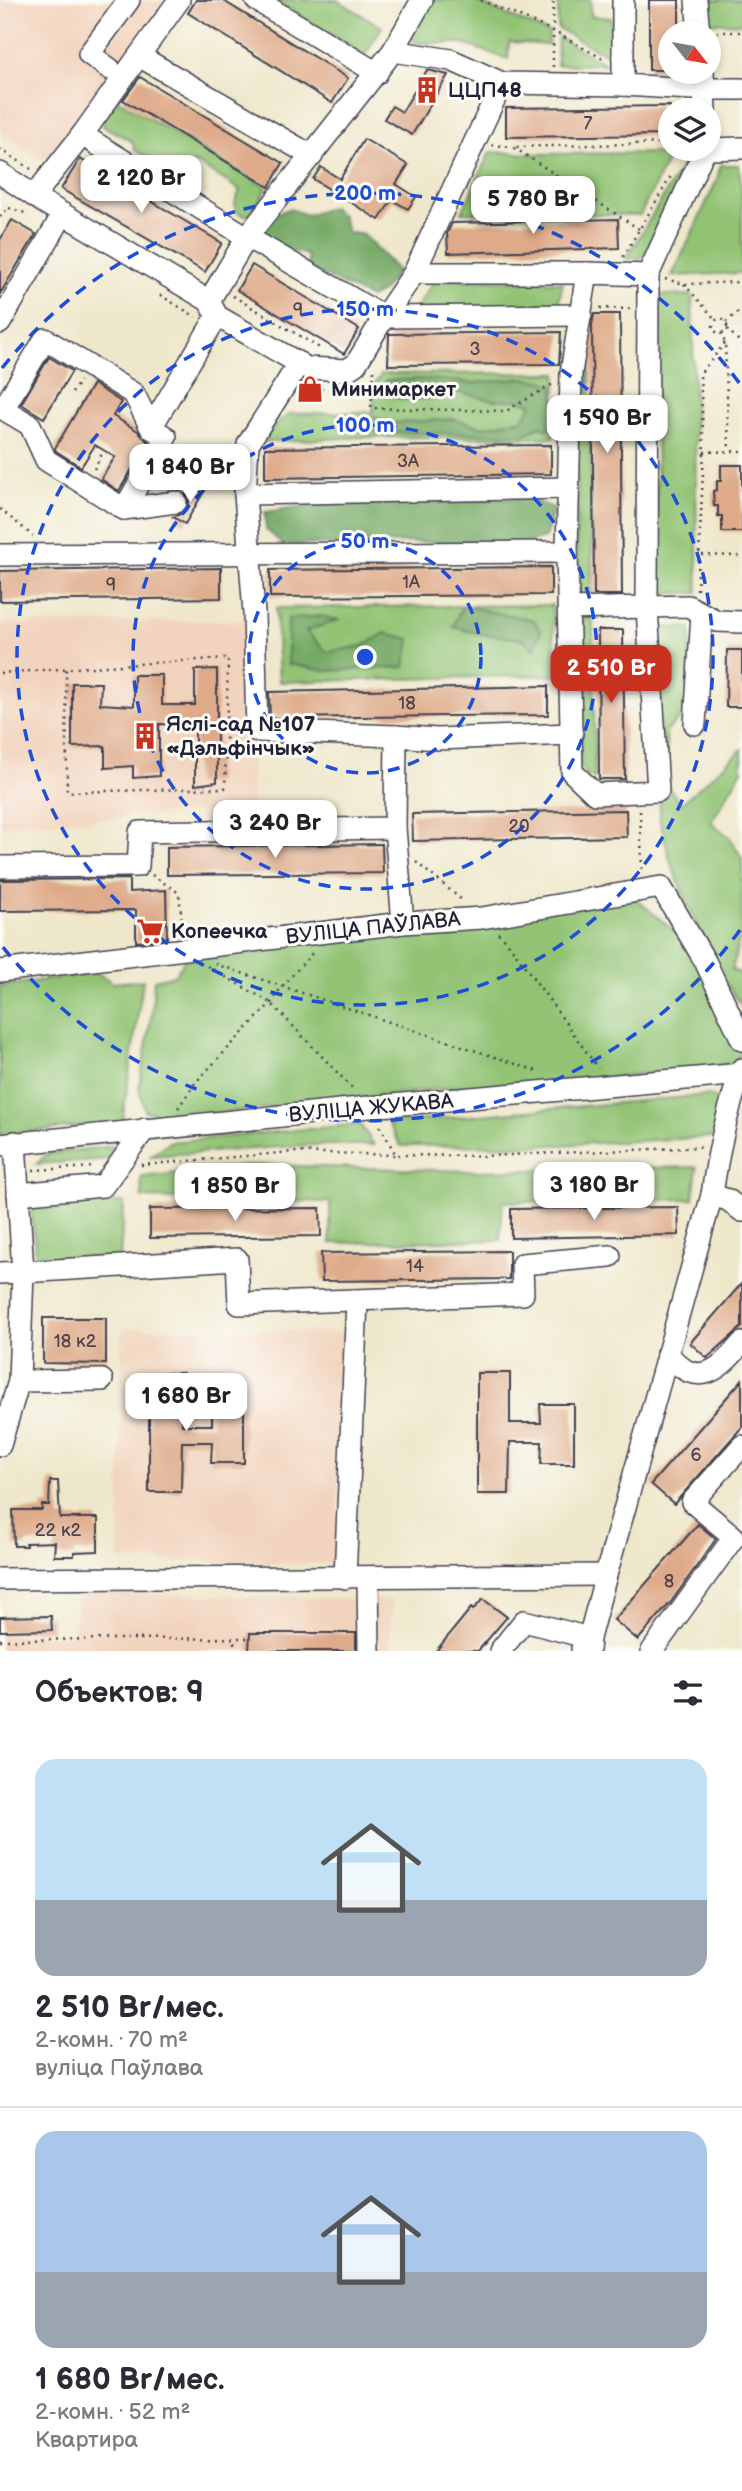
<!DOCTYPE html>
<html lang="ru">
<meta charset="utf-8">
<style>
:root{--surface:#fff;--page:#f2f2f3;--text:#2b2b33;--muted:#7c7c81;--line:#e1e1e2;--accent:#c8321e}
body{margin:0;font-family:"Balsamiq Sans",sans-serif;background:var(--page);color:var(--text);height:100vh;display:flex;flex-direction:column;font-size:26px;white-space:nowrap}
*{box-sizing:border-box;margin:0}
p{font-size:23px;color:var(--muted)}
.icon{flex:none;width:38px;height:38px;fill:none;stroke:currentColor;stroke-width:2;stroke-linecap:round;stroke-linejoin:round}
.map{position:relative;height:1651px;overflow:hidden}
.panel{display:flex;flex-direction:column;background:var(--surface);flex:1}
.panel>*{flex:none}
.needle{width:46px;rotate:121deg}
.fabs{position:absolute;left:658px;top:21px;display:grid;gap:14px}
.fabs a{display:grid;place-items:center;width:63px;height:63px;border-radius:50%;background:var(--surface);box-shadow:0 4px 10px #0003;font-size:35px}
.price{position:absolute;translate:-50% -60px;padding:0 16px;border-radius:14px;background:#fff;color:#222;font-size:23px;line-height:46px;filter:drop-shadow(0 2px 4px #0008)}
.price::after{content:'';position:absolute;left:50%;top:42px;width:21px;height:16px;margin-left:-10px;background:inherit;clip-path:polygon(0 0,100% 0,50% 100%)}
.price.current{background:var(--accent);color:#fff}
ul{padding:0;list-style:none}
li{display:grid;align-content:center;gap:14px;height:371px;padding:0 35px}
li+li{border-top:2px solid var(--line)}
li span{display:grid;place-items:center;height:217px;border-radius:21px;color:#555}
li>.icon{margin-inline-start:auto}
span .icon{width:126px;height:126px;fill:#fffc;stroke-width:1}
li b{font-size:30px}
h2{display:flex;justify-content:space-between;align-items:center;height:84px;padding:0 35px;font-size:30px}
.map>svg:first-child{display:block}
.built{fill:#f2d4be}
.green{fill:#91c373;stroke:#5a7257;stroke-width:2}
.forest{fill:#74a965;stroke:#4b6650;stroke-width:2}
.building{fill:#deaa89}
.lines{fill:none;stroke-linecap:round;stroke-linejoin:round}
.minor-casing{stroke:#414051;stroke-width:24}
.path{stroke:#414051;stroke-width:2.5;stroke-dasharray:2 5;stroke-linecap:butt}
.minor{stroke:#fff;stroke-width:21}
.ring{fill:none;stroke:#1d4ed8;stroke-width:3.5;stroke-dasharray:12 9}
.labels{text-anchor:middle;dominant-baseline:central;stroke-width:6;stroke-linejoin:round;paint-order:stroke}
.number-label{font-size:18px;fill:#51444e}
.poi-label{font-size:21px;font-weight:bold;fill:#22223b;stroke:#fdfcf7;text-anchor:start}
.street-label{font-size:21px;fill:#22223b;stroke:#fdfcf7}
.centre{fill:#1d4ed8;stroke:#fdfcf7;stroke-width:3.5}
.ring-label{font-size:21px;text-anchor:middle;font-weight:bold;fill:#1d4ed8;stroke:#fdfcf7;stroke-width:6;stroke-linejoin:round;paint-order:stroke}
</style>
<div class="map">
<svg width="742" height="1651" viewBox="0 0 742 1651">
<rect width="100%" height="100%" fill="#fdfcf7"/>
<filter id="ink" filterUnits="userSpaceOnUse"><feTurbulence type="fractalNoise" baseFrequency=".0143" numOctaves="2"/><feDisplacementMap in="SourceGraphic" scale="14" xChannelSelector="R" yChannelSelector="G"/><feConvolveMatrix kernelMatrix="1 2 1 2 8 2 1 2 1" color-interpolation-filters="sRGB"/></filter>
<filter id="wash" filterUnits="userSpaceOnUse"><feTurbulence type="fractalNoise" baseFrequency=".00686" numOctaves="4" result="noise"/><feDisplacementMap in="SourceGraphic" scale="28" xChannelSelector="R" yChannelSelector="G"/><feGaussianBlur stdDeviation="1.57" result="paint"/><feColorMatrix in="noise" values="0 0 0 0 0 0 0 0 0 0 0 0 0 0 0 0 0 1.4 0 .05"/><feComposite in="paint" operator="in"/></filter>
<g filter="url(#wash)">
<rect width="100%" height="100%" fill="#efe7cb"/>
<g class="built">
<path d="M0,0H171L127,60L108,76L56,154L42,159L0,132Z"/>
<path d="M250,620L252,808L0,826V624Z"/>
<path d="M122,1328L343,1332L336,1564L119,1560Z"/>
<path d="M80,1592L392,1600L390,1651H0V1636L72,1635Z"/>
</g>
<g class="green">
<path d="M275,0H337L382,27L365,55Z"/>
<path d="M426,0H472L549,33L548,45L509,42L508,59L461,43H419L412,40L410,36Z"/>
<path d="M558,0H591V16L611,18L614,59L558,29Z"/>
<path d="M708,0H742V24L707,22Z"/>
<path d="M558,37L606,64L557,65Z"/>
<path d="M118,100L267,188L251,215H242L236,211L235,203L240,190L195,162L184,179L135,150L132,141L103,126L102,121Z"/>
<path d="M490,152L533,154L671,153L640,215L462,212Z"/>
<path d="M686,159L693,162L646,258L626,259Z"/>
<path d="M721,165H739L742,195V273L672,276L716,182Z"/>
<path d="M435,279L563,282L557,310H415Z"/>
<path d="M656,295H692L698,593H657Z"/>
<path d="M589,320L592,604L576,600L577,369Z"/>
<path d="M557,373L553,438L368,437L265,442L270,429L289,414L373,412L375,383L382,374Z"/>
<path d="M552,605L556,675L279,682L276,608Z"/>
<path d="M585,618H593L595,778L587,775L580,765L577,626Z"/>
<path d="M658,627L691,628L688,709L666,732L667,785L681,804L742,749V770L711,822L730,838L742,858V928L732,970L742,974V1006L719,975L688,904L671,864L660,821Z"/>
<path d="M629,893L687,942L725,1010L742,1053L731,1064L580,1081L451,1088L172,1118L145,1111L139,1089L152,1012L154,980L175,975L188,955Z"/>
<path d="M97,973L113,983L143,980L122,1122L0,1135V986Z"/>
<path d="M710,1095L724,1106L715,1137L556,1145L401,1146L388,1123Z"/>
<path d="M360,1124L374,1145H309L151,1156L169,1142Z"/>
<path d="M122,1145L109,1159L37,1164L47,1154Z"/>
<path d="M259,1165L471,1171L697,1167L693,1199L503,1202L500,1240L330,1243V1202L142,1198L141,1177Z"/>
<path d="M124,1202L120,1257L36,1259L31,1206Z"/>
</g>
<g class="forest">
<path d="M332,207L342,216L348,233L363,234L398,271L383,291L370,298L307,267L308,256L299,252H287L262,237L264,227L277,213L290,209L307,215Z"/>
<path d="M523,378L546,382L554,387L555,409L548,430L540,426L525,434L371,432L350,429L373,416L391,423L453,419L483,427L523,419L532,404L518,400H493L457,392L434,398L404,400L383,393L386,380L430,379L472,383Z"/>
<path d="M524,498L554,508L545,538L517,545L421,542L283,545L266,529L265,512L310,505Z"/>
<path d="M462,606L534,620L541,631L534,649L523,639L481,634L453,627Z"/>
<path d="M321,616L338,620L306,631L327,652L363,646L385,633L410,639L405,667L325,671L288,664V619Z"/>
</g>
<g id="blocks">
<g class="building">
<path d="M196,0H222L348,78L332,103L188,13Z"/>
<path d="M649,0H679V33H670V70H649Z"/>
<path d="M427,70L448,75L412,135L384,119L392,106L402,112Z"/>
<path d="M140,77L283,163L269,187L123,100Z"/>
<path d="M670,106V135L506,137V108Z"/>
<path d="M364,139L408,165L396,184L416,197L408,209L392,200L379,220L313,179L321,167L340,179Z"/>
<path d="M80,159L222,243L205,272L61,189Z"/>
<path d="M618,219L619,248L448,253L447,233L452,223Z"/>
<path d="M12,220L36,234L0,294V240Z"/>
<path d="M252,265L359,329L344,354L237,290Z"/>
<path d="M594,314H620L622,595H594L592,325Z"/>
<path d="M561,332L559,364L388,365L389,334Z"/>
<path d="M49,357L72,371L44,418L21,404Z"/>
<path d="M304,380L322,389L316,400L298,390Z"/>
<path d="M93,384L121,402L113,416L138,431L148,442L119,491L101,479L115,457L95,445L81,467L56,451L55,448Z"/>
<path d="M551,445V474L265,478V448Z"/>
<path d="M721,465H742V532H722V516H718V506H714L713,491L717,490V481H721Z"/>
<path d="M191,486L203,493L185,524L173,517L183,513L188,508L189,501L186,494Z"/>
<path d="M551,567V595L270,597V570Z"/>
<path d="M221,568V598L0,601V571Z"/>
<path d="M598,630H623L625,779H599Z"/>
<path d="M727,650H742V707H726Z"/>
<path d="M217,669V782L195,785V725L159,724V776L133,778V766L105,768V746L72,747V683H101L100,704L134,706V675H162V705H195V670Z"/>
<path d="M548,686V715L270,718L269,692Z"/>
<path d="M626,810L627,837L413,841L412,814Z"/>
<path d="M382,844L383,873L167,875V847Z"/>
<path d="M129,879V892L166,890L167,938L136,942V910L0,911V880Z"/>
<path d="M678,1207L679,1235L511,1238V1209Z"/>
<path d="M320,1208L321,1236L150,1238V1209Z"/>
<path d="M509,1251V1279L322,1281L321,1253Z"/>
<path d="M742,1283V1327L707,1358L690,1343Z"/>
<path d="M43,1318H106V1364L43,1363Z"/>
<path d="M149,1373H183L182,1425H212V1406H244V1463H211L212,1442H182L181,1492H149Z"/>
<path d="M477,1373H510V1423H541L540,1404H574V1464H541L542,1442H510L509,1494H477Z"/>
<path d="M742,1380V1427L674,1504L651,1484Z"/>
<path d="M50,1481H58L60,1518H98V1551L74,1552V1556H54L55,1542L26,1543V1546H14L13,1510H42V1505H49Z"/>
<path d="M698,1524L716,1539L671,1602L638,1640L614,1620Z"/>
<path d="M483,1599L507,1617L478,1651H436L471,1608L473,1610Z"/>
<path d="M51,1616L52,1630L0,1631V1617Z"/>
<path d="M250,1633H356V1651H249Z"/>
</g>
</g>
</g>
<g filter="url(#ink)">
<use href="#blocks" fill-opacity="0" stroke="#414051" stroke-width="2"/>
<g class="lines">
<defs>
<g id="minor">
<path d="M256,0L377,73"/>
<path d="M623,0V85L692,89H742"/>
<path d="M696,0L699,33"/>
<path d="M393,51L451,60L502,83L623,85"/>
<path d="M139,56L312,156"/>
<path d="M110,69L89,54L129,0"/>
<path d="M703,72L705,110"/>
<path d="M82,135L247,237L384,317L581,315"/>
<path d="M709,149L742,148"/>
<path d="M0,173L43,202L209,301L217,316L307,368L347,370L356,364L384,317L414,273L502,83"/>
<path d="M34,196L82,135L179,0"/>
<path d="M414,273H587"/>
<path d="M648,275L587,273L571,373L567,552L572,772L595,794L658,791L647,607L648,275L705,149"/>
<path d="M209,301L247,237L393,51L422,0"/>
<path d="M0,323L63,214"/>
<path d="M299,363L248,444L245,494L254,613L257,731L396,736L395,828L403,923"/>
<path d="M151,428L134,394L45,339L3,409L30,425L46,460L124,509L166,437L151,428L217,316"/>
<path d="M245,494L568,488"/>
<path d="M124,509L176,502"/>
<path d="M0,555L567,552"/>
<path d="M569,609L688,606L717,621L742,622"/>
<path d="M695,724L702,614"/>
<path d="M396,736L437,739L572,734"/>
<path d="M0,867L138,866L140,832L395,828"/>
<path d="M0,971L403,923L482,918L661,887L705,961L742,1040"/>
<path d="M0,1145L369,1107L742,1074"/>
<path d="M18,1194L103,1186L145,1129"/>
<path d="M712,1195L728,1200L742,1211"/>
<path d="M0,1273L23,1272L15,1142"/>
<path d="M667,1354C673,1359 682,1370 690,1372C712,1380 729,1358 742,1343"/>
<path d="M19,1381L102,1380"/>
<path d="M0,1445L19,1381L23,1272L237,1259L239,1304L523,1294L522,1264L610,1256"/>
<path d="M345,1578L357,1301"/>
<path d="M368,1578L369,1651"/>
<path d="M0,1579L606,1575"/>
<path d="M500,1651L524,1621L589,1638L582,1649"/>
<path d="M588,1651L589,1638L606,1575L712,1195C718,1151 727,1110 742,1069"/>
<path d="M652,1651L734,1537L692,1502L742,1446"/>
</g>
</defs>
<use href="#minor" class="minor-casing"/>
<g class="path">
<path d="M481,0L553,31L605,60"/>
<path d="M717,32H742"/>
<path d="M553,67V0"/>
<path d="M492,145L513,147"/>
<path d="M0,149L31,169"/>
<path d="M9,208L25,213"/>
<path d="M0,217L7,209"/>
<path d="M639,229L513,147L670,143"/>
<path d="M623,257L671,176"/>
<path d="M665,279L684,284L742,282"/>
<path d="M684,284L716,320"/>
<path d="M160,295L196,317"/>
<path d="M233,296L323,350"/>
<path d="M600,308L632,309"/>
<circle cx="720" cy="326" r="7"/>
<path d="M726,322L742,309"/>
<path d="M727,329L742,344"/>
<path d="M721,333L725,343L729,451"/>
<path d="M725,343L700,374L704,452L699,555L742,556"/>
<path d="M374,370L371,408L506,411L553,384"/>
<path d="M72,393L80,381"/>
<path d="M704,452L742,451"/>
<path d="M94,469L104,450"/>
<path d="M0,509L33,536"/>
<path d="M697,590L699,555"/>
<path d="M0,673L228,658L225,788L67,792L66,669"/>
<path d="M640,811L642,870"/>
<path d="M416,862L462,900"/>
<path d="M152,875L179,893L183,932"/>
<path d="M498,933L506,940L598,1068"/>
<path d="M215,964L540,1072"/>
<path d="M207,966L271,1003L353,1089"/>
<path d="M178,1108L196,1082L271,1003L281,988L313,952"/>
<path d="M380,1126L396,1155L485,1156L702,1147"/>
<path d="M141,1165L292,1152L396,1155"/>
<path d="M33,1170L96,1167"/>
<path d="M0,1640L250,1638"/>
<path d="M234,1651V1637"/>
</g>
<use href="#minor" class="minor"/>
</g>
</g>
<g class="ring">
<circle cx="365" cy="657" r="116"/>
<circle cx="365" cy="657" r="232"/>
<circle cx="365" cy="657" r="348"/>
<path d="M740 930A464 464 0 0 1 2 946M2 368A464 464 0 0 1 740 384"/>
</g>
<defs>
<symbol id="building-bare" viewBox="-9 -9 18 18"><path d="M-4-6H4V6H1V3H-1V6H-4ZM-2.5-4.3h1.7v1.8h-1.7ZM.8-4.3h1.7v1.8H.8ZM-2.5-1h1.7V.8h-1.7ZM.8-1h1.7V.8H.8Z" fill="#c8321e" stroke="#fdfcf7" stroke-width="2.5" paint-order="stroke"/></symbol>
<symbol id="shop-bare" viewBox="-9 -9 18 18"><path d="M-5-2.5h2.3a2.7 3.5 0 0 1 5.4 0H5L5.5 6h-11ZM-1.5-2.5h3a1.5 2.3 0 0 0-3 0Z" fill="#c8321e" stroke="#fdfcf7" stroke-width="2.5" paint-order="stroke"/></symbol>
<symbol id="supermarket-bare" viewBox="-9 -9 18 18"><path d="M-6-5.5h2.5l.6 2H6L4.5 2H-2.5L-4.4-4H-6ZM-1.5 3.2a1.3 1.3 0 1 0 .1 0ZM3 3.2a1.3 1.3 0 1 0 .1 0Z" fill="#c8321e" stroke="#fdfcf7" stroke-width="2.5" paint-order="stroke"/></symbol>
</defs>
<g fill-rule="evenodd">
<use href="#building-bare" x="408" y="71" width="38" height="38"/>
<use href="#shop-bare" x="291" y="370" width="38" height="38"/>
<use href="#building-bare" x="126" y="717" width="38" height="38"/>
<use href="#supermarket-bare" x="131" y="912" width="38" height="38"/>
</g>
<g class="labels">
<g class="number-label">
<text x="588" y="123">7</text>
<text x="298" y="310">9</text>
<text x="475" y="349">3</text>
<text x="408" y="461">3А</text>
<text x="411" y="582">1А</text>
<text x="111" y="585">9</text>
<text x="407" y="703">18</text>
<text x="519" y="826">20</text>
<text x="415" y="1266">14</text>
<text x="75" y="1341">18 к2</text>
<text x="696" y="1455">6</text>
<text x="58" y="1530">22 к2</text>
<text x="669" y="1581">8</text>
</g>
<g class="poi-label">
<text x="448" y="90">ЦЦП48</text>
<text x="331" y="389">Минимаркет</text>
<text x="166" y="724">Яслі-сад №107<tspan x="166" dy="24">«Дэльфінчык»</tspan></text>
<text x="171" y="931">Копеечка</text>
</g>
<g class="street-label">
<text transform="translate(373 928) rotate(-6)">ВУЛІЦА ПАЎЛАВА</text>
<text transform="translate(371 1108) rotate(-5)">ВУЛІЦА ЖУКАВА</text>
</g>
</g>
<circle cx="365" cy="657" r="10" class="centre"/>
<g class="ring-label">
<text x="365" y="200">200 m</text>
<text x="365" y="316">150 m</text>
<text x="365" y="432">100 m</text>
<text x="365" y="548">50 m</text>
</g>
</svg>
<div class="fabs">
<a><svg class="needle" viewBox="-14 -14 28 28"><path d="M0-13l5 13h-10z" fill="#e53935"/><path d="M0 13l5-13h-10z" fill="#7c7c81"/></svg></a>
<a><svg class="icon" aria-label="layers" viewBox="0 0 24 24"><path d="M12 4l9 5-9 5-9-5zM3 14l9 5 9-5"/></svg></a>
</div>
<b class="price" style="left:141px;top:215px">2 120 Br</b>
<b class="price" style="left:533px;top:236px">5 780 Br</b>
<b class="price" style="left:607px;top:455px">1 590 Br</b>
<b class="price" style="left:190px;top:504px">1 840 Br</b>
<b class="price current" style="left:611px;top:705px">2 510 Br</b>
<b class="price" style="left:275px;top:860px">3 240 Br</b>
<b class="price" style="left:594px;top:1222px">3 180 Br</b>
<b class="price" style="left:235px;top:1223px">1 850 Br</b>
<b class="price" style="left:186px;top:1433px">1 680 Br</b>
</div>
<section class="panel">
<h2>Объектов: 9<svg class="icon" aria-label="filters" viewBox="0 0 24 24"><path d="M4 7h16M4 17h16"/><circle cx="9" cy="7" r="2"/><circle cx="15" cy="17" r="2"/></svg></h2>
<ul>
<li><span style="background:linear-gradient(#bfe0f5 65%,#9aa5b1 0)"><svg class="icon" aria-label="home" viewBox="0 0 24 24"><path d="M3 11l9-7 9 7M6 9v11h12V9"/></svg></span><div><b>2 510 Br/мес.</b><p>2-комн. · 70 m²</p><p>вуліца Паўлава</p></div></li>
<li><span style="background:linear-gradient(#a9c7e8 65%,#9aa5b1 0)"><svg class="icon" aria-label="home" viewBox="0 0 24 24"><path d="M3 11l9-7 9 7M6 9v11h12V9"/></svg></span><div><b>1 680 Br/мес.</b><p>2-комн. · 52 m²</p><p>Квартира</p></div></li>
</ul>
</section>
